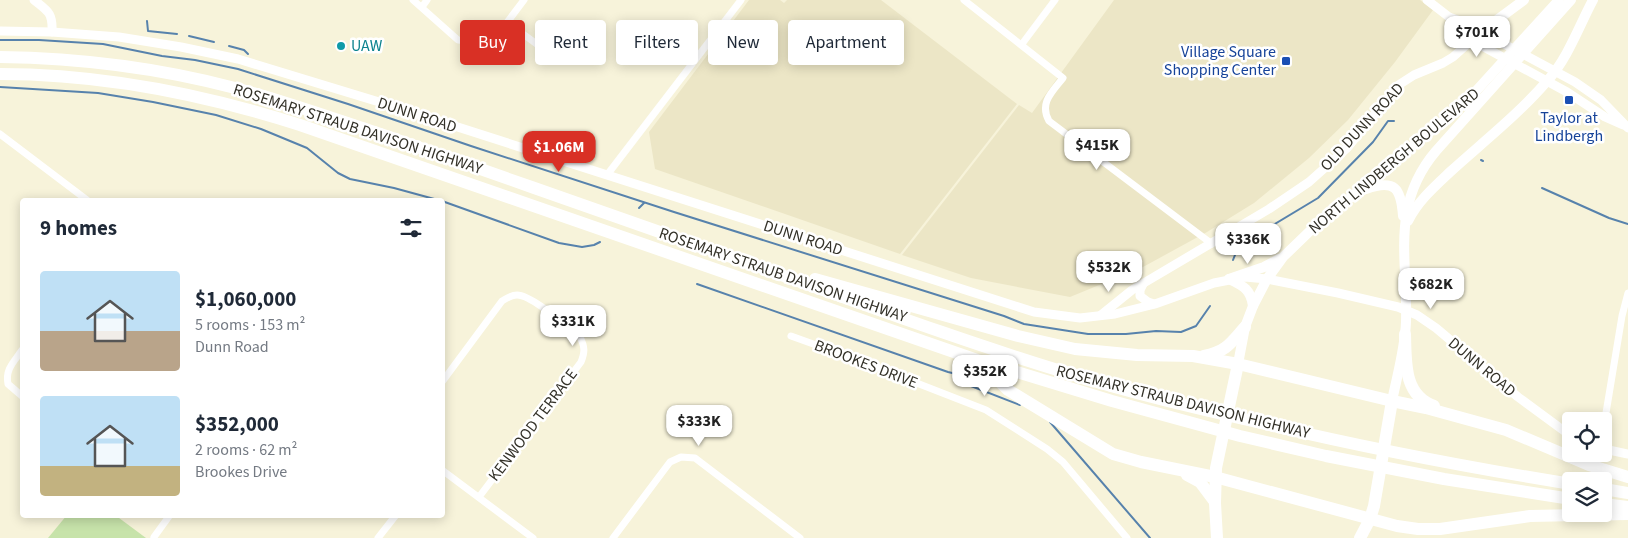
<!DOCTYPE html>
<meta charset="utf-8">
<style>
:root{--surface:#fff;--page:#f6f6f7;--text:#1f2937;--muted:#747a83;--accent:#d93025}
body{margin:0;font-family:"Source Sans 3",sans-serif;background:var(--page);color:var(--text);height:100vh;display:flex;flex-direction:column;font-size:19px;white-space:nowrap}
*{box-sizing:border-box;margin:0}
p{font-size:16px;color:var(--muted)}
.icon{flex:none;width:28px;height:28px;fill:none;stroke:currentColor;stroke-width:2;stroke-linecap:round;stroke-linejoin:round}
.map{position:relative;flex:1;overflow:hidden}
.side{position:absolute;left:20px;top:198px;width:425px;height:320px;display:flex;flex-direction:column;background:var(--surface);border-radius:5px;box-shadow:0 2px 12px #0003}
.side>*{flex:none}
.top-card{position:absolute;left:460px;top:20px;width:475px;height:45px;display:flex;gap:10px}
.buttons{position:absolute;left:1562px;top:412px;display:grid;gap:10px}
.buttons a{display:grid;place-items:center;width:50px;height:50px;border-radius:5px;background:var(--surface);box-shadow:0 2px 12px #0003;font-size:25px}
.price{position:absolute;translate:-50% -42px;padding:0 11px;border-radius:10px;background:#fff;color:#222;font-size:16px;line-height:32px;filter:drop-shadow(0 1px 2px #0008)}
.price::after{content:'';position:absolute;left:50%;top:30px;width:15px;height:11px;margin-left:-8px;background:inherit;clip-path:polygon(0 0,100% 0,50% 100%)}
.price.current{background:var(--accent);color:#fff}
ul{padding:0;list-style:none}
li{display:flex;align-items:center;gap:15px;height:125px;padding:0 20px}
li span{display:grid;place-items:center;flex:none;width:140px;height:100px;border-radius:5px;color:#555}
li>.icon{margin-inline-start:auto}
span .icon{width:60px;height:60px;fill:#fffc;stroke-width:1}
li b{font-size:21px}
h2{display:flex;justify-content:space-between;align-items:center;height:60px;padding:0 20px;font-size:21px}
.chip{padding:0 18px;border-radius:5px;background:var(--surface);box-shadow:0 2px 12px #0003;font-size:18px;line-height:45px}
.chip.current{background:var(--accent);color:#fff}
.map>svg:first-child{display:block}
.built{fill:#ece6c6}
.green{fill:#c7e3aa}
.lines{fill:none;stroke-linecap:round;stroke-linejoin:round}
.stream{stroke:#5782ac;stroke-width:2}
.street{stroke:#fff;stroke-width:7}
.secondary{stroke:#fff;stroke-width:9}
.primary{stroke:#fff;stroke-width:10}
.highway{stroke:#fff;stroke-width:12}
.culture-dot{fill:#0f9aa8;stroke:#fff;stroke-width:2}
.transit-dot{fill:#1a4fb4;stroke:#fff;stroke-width:2}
.labels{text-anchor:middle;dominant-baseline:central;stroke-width:5;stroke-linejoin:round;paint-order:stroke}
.culture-label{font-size:16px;fill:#0d838f;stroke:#fff;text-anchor:start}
.transit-label{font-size:16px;fill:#164399;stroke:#fff;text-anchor:end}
.street-label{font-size:16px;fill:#333128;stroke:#fff}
</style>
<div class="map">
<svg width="1628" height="538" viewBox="0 0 1628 538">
<rect width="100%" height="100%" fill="#f7f3da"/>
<g class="built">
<path d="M749,0H780L784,3L787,0H881L1017,104L900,254L655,169L649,132Z"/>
<path d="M1114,0H1420L1433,10L1395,62L1348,120L1309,158L1254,203L1207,232L1143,267L1070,297L971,278L902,255L1019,105L1032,113Z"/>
</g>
<path class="green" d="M67,515H115L146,538H48Z"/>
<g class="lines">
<g class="stream">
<path d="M147,21L148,31L177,34"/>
<path d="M189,36L214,42"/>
<path d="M0,40H39L103,44L162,56L195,60L238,69L348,104L471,146L674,212L1004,316L1024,324L1088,334H1126L1156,331L1181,332L1196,326L1210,306"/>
<path d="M229,46L244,50L248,54"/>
<path d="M0,87L98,93L153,102L216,115L261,129L307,148L338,173L350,179L394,188L438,200"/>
<path d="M1481,160L1483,161"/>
<path d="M1542,188L1609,218L1628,224"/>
<path d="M442,201L559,243L582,247L594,245L600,242"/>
<path d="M639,208L644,203"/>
<path d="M1233,260L1237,250L1243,243L1318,198L1373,142L1388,121H1394"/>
<path d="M697,284L948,372L969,377"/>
<path d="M970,374L968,380L971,386L1020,405"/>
<path d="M1050,422L1150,538"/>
</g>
<g class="street">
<path d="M413,0L458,40L481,42L495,35L502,29L524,0"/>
<path d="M964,0L1063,78C1052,92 1039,103 1049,121L1212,244"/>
<path d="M422,7L427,0"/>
<path d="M508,23L538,45"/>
<path d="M1022,44L1055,0"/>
<path d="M0,134L87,200"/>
<path d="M607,175L741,0"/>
<path d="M791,336L855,359L986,410L1047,449L1063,462L1127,538"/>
<path d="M22,350C14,362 5,369 8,384L22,396"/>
<path d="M442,382L502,301C507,298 511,295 517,295C532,295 567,327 580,337C585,347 585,352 581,362L479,497"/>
<path d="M1604,425L1622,316L1628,293"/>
<path d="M442,470L533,538"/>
<path d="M154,537L170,515"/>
<path d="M378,538L396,515"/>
<path d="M613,538L670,462L681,457L695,458L800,538"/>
</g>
<g class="secondary">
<path d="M34,0C48,11 53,13 52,32"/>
<path d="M1427,0L1449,17L1463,22L1575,82L1601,100L1628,128"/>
<path d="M1449,17L1457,31L1471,40L1567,92L1605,117L1623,125"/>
<path d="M0,31L52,32L119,37L181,47L238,59L389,105L1034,312L1080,318L1115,314L1155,304L1214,283L1245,277L1267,279L1338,293L1398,307L1417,315L1436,328L1518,397L1571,436"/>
<path d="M1143,284L1140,290V296L1148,302L1154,304"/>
<path d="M1101,315L1132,290L1269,209L1309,182L1346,149L1400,84L1414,75L1443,63L1453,57L1482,31"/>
<path d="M1604,449L1628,454"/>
</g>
<g class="primary">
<path d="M1482,31L1524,0"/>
<path d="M1366,189C1395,179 1401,188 1403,216"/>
<path d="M1408,221C1418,201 1434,187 1450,172C1483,142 1519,114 1548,80C1568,58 1579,26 1593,0"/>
<path d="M1229,279L1264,267L1279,259"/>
<path d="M1229,279C1244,286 1251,290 1253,306"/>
<path d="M1238,364L1245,327L1253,306L1267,279L1283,257L1311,230L1466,102L1559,0"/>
<path d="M1392,401C1397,376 1405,349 1406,322C1408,259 1390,205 1436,151L1571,0"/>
</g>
<g class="highway">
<path d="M0,57C79,58 159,68 235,88C288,102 340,121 392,138C485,170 578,204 671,236C805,282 938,334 1074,375C1135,394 1196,408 1257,422C1361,447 1466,467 1571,484"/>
<path d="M0,74C102,74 203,94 300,125L977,360L1112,401L1240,436L1326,456L1444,479L1571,499"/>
<path d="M815,279L1018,336L1075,349L1137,355L1193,356L1238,364L1392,401L1426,408L1506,430L1589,465L1628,477"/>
<path d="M1405,334C1406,361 1403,395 1434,406"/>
<path d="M1204,356C1226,352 1231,343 1245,327"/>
<path d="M980,363L1008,390L1113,454L1141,462L1215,477L1397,526L1418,529H1440L1530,516L1628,514"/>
<path d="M1187,475L1200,482L1215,502"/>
<path d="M1604,489L1628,493"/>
<path d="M1604,504L1628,507"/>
<path d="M1217,538L1215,503L1216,468L1238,364"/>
<path d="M1360,538L1370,519L1374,506L1392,401"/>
</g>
</g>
<circle class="culture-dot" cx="341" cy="46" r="5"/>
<g class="transit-dot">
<rect x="1281" y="56" width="10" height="10" rx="2.5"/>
<rect x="1564" y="95" width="10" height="10" rx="2.5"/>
</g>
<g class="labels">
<g class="culture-label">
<text x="351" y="46">UAW</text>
</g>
<g class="transit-label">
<text x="1276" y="52">Village Square<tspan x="1276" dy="18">Shopping Center</tspan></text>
<text x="1569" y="118" text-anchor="middle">Taylor at<tspan x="1569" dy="18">Lindbergh</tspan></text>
</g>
<g class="street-label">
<text transform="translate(417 115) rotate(18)">DUNN ROAD</text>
<text transform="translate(1362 127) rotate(-47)">OLD DUNN ROAD</text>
<text transform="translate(358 129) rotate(18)">ROSEMARY STRAUB DAVISON HIGHWAY</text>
<text transform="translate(1394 161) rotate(-40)">NORTH LINDBERGH BOULEVARD</text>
<text transform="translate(803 238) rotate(18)">DUNN ROAD</text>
<text transform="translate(783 275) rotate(19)">ROSEMARY STRAUB DAVISON HIGHWAY</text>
<text transform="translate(866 364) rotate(21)">BROOKES DRIVE</text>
<text transform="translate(1482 367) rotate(40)">DUNN ROAD</text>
<text transform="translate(1183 402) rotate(14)">ROSEMARY STRAUB DAVISON HIGHWAY</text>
<text transform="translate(533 425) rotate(-53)">KENWOOD TERRACE</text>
</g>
</g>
</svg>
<div class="buttons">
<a><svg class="icon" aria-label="locate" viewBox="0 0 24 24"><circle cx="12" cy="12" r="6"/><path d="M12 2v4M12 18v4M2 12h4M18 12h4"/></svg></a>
<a><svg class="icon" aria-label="layers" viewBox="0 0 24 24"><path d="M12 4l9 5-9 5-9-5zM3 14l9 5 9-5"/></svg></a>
</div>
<b class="price" style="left:1477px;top:58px">$701K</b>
<b class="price" style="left:1097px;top:171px">$415K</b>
<b class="price current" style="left:559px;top:173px">$1.06M</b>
<b class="price" style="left:1248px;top:265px">$336K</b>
<b class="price" style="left:1109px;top:293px">$532K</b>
<b class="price" style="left:1431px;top:310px">$682K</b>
<b class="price" style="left:573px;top:347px">$331K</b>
<b class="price" style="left:985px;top:397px">$352K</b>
<b class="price" style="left:699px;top:447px">$333K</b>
<div class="top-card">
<a class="chip current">Buy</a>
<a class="chip">Rent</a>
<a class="chip">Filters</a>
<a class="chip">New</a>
<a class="chip">Apartment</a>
</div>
<section class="side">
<h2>9 homes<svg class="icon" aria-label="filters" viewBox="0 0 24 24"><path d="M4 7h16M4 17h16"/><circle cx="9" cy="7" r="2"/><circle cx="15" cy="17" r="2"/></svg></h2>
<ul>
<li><span style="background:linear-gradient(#bfe0f5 60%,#b9a48a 0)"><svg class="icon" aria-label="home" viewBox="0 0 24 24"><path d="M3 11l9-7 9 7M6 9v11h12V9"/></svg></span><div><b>$1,060,000</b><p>5 rooms · 153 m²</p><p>Dunn Road</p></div></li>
<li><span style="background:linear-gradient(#bfe0f5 70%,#c2b280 0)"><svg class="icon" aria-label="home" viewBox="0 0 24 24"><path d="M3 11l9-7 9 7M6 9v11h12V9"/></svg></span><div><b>$352,000</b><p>2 rooms · 62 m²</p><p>Brookes Drive</p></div></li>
</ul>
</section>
</div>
